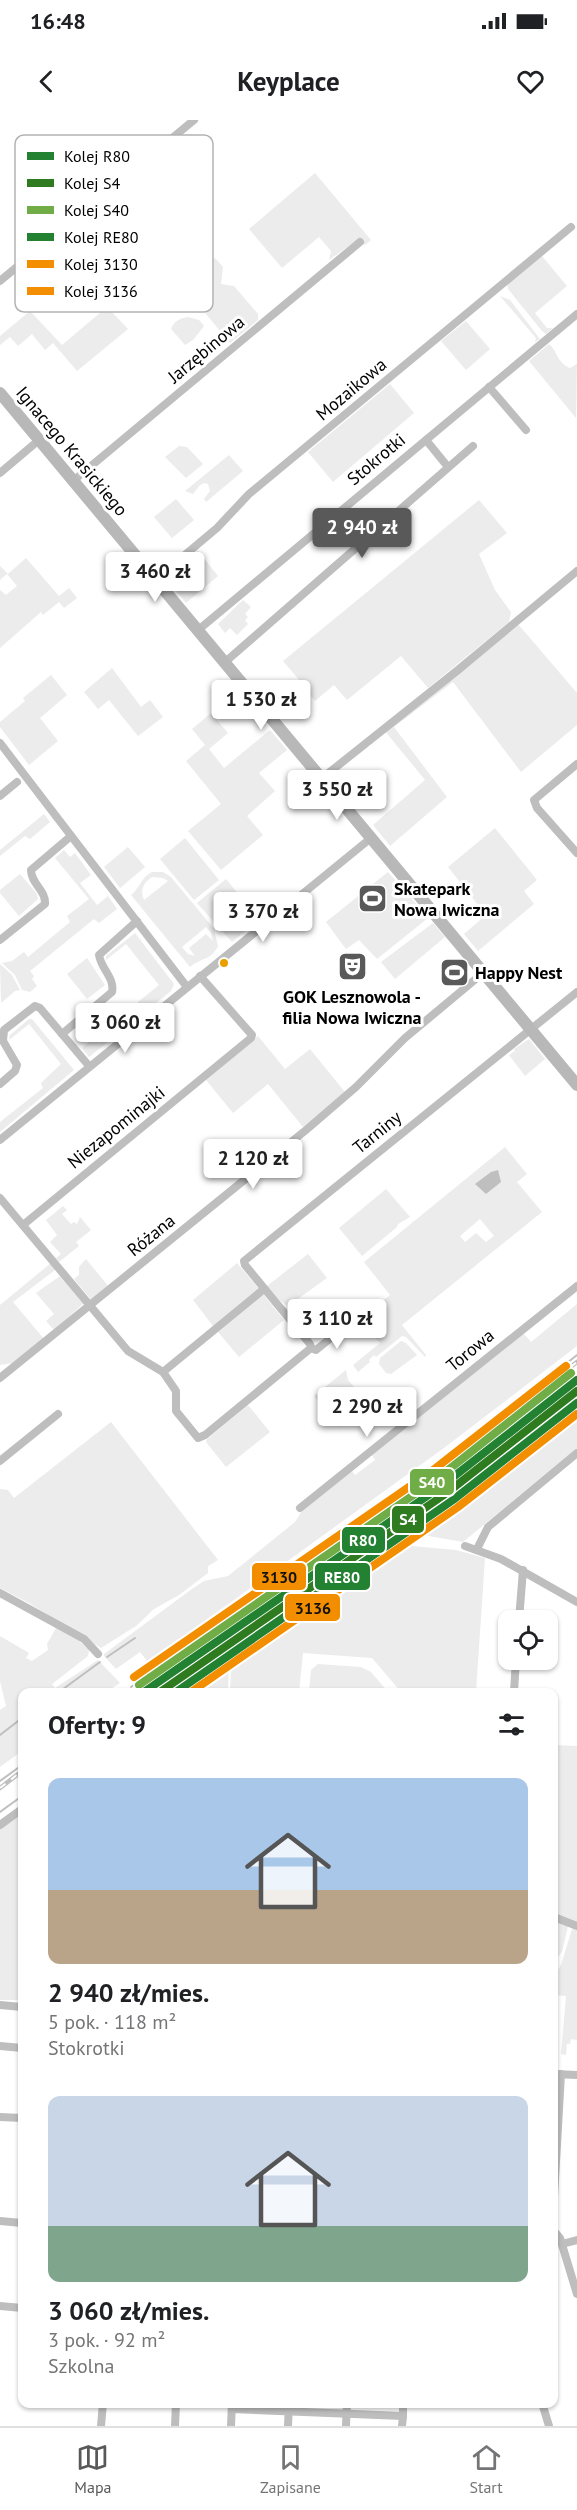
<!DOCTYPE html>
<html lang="pl">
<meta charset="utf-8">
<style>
:root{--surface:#fff;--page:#f6f6f6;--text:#202124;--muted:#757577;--line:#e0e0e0;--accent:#595959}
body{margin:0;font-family:"PT Sans",sans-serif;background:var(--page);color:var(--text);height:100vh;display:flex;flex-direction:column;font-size:22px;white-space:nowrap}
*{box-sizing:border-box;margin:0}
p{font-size:20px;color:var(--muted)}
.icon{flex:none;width:33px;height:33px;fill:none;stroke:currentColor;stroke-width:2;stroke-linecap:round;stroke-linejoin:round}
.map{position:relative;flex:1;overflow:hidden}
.panel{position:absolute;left:18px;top:1568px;width:540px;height:720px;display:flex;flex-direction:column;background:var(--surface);border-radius:12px;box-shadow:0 2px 4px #0004}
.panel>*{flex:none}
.fabs{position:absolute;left:498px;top:1490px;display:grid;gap:12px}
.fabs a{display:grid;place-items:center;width:60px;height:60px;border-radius:12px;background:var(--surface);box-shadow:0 2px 4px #0004;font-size:30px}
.price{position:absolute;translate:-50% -51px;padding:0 14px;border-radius:6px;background:#fff;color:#222;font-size:20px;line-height:39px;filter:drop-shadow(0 2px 3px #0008)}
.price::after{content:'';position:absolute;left:50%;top:36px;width:18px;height:14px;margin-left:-9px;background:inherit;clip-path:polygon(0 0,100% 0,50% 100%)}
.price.current{background:var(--accent);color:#fff}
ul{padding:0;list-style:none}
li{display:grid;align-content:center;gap:12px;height:318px;padding:0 30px}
li span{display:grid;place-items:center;height:186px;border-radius:12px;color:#555}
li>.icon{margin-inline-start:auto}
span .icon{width:108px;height:108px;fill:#fffc;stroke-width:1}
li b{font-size:26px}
h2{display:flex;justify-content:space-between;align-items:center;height:72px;padding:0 30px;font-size:26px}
.status{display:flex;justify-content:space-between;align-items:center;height:42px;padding:0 30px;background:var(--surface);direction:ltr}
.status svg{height:16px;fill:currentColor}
header{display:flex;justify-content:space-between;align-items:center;height:78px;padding:0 30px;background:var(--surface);font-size:27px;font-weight:600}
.tab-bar{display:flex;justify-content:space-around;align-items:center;height:84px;border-top:2px solid var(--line);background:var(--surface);font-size:16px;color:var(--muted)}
.tab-bar a{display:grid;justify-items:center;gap:3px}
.tab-bar .current{color:var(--accent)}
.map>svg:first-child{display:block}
.green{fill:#ececec;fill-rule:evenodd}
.water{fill:#bfbfbf}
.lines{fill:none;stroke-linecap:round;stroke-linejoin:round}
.stream{stroke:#bfbfbf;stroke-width:2}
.street{stroke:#bebebe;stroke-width:8}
.secondary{stroke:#b8b8b8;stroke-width:12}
.rail-casing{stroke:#bebebe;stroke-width:4.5}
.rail{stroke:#fff;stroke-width:2;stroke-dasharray:7;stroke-linecap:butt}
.rail-1-casing{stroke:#fff;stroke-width:12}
.rail-2-casing{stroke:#fff;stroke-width:12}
.rail-3-casing{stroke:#fff;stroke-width:12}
.rail-4-casing{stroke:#fff;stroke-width:12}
.rail-5-casing{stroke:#fff;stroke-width:12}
.rail-6-casing{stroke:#fff;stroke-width:12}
.rail-1{stroke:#238132;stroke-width:8}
.rail-2{stroke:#2f7b20;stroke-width:8}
.rail-3{stroke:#70ad46;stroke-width:8}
.rail-4{stroke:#238132;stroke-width:8}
.rail-5{stroke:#f28e00;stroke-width:8}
.rail-6{stroke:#f28e00;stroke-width:8}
.bus-dot{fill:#eb9e00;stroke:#fff;stroke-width:2}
.labels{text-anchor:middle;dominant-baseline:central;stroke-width:6;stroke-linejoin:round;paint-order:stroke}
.street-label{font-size:18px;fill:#000;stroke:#fff}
.poi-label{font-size:18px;font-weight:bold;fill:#000;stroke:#fff;text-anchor:start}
.key{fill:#fff;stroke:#b2b2b2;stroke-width:1.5}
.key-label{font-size:16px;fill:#000}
.line-badge{stroke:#fff;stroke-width:2}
.badge-label{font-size:16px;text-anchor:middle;font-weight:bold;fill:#fff}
.pale-badge-label{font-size:16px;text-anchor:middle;font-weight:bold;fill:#111}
</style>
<div class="status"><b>16:48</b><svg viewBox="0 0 49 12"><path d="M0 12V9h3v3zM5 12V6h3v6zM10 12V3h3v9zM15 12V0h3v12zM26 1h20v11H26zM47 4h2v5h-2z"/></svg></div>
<header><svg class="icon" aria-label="back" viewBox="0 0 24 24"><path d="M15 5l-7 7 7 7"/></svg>Keyplace<svg class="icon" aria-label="heart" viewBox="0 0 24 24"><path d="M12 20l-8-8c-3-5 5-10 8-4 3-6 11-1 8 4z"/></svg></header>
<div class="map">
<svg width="577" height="2306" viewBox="0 0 577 2306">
<rect width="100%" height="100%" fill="#fff"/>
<g class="green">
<path d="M315,53L371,120L365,125L359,119L329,140L331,131L319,117L282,148L249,109Z"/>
<path d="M542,136L567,166L535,193L547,208H553L546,214L542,211L508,169L507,163Z"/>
<path d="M215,138L223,147L221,164L234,166L258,194V200L230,223L182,165Z"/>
<path d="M500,176L510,180L540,219L535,222L536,218Z"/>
<path d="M107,187L128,209L77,251L53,223L45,230L32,214L18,226L10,217L0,225V216L30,191L62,225Z"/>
<path d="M188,197L199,200L204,206L193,220L185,225L171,209C174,201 180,198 188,197Z"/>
<path d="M466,201L490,229L466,250L441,221Z"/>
<path d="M549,224C558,232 557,243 570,248L577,244L576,298L529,241Z"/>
<path d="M390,264L414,293L333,362L308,332Z"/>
<path d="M179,326L187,327L203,344L186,358L165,337Z"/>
<path d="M229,335L243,351L206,382L204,379L210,371L208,364L204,363L199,366L193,374L185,371Z"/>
<path d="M176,379L194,400L172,418L154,397Z"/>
<path d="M479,380L507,413L479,434L495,470L511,492L509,502L428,568L401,536L347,580L334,565L315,581L303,567L277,589L274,585L301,562L283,541Z"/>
<path d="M198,431L218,456L186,483L170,463V454Z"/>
<path d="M26,438L59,476L69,468L77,478L64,488L59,482L43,495L41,492L0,528V470L6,475L17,466L7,454L0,460V446L8,454Z"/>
<path d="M243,480L251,487L245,494L248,497L245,500L248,504L237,515L230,508L225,513L218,504Z"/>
<path d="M518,504L577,573V605L521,652L453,562L394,607L447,677L390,726L373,705L425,660L384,610Z"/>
<path d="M112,548L141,587L150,580L163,597L138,616L109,580L98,589L84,572Z"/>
<path d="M51,555L67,575L40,598L58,621L29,645L0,607V602L25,581L23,578Z"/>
<path d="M211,593L228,613L209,629L224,648L270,610L287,630L259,653L275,671L247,696L263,715L221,750L188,711L221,684L186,641L205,625L192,609Z"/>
<path d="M44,694L50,702L30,719L25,716L0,736V730Z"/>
<path d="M495,708L537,760L524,771L534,784L478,831L464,814L486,795L448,747Z"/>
<path d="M185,718L219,760L194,780L160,739Z"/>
<path d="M128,727L145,747L120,768L104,747Z"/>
<path d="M64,730L70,737L75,733L91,755L80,763L97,785L108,776L117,789L99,803L94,799L30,851L34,856L32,859L37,866L30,872L22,870L15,855L2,843L12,841L24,832L28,837L70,802L67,796L89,779L55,738Z"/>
<path d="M152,752H163L171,757L214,809L218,826C212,840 200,838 190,847L131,775C140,768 141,757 152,752ZM152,757L163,758L168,761L144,780C140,770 143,763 152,757ZM206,807L211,813L213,821L206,814L189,828L195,836L188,834L182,827Z"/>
<path d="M388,752L419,787L417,789L421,794L423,792L428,798L377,839L359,820L346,829L326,802Z"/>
<path d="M20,754L37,774L38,779L19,796L0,773V770Z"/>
<path d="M226,759L245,782L247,791L242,796L251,806L232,822L197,783Z"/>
<path d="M433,803L445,817L395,859L381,842Z"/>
<path d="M135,813L174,864L171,871L89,937L82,928L94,918L99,923L141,889L138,882L159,865L126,824L106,840V836Z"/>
<path d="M87,838L105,865L87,879L67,854Z"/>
<path d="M0,844L12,855L20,870L15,871L1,883Z"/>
<path d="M29,899H32L74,950L0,1012V1002L43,968L41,963L61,944L29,904L9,920L10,915Z"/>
<path d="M258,916L285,949L310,929L345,972L303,1007L268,964L233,993L206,960Z"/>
<path d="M529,919L545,939L525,956L509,935L515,931L514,929Z"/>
<path d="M505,1027L527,1054L517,1062L542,1092L402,1205L426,1235L425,1237L406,1217L402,1216L376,1237L374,1235L369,1240L370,1242L358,1252L353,1245L380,1223L360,1199L390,1175L364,1142ZM480,1099L494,1116L486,1122L476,1113L465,1122L460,1116Z"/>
<path d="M386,1069L410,1097L398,1104L397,1107L362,1136L339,1108Z"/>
<path d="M63,1086L67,1090L62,1094L71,1104L74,1102L77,1104L80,1097L91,1110L76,1122L79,1126L59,1142L56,1138L61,1134L50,1122L57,1115L46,1100Z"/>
<path d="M308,1134L327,1158L288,1186L280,1181L267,1166Z"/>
<path d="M86,1139L109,1167L92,1181L74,1159L79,1155V1147Z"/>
<path d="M51,1143L55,1150L13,1182L44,1219L12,1243L0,1245V1185Z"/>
<path d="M237,1143L259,1169L213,1206L193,1180Z"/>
<path d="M60,1156L84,1183L54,1210L46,1201L54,1194L36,1173Z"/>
<path d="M263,1174L284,1200L239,1237L218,1212Z"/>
<path d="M577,1184V1226L444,1328L148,1542L140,1532L116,1549L104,1536V1534L192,1469L204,1461L228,1456L295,1402L302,1391L352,1351L355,1355L375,1340L372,1335L523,1213L531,1222Z"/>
<path d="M401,1221L406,1223L417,1235L391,1254L386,1253L379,1244L380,1238Z"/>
<path d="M346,1250L348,1260L356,1269L340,1282L348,1293L340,1299L344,1304L339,1307L314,1276Z"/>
<path d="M248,1285L270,1312L226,1347L206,1322L207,1319Z"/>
<path d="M577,1290V1328L463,1422L417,1414L415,1412L510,1346Z"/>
<path d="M111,1302L218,1440L208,1446V1453L179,1475L154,1489L136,1506L101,1528L29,1483L0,1468V1369L8,1370L14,1378Z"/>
<path d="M412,1426L456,1430L485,1438L476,1572H401L372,1538L303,1533L299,1572H230L231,1549L400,1430Z"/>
<path d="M56,1508L78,1520L89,1530L88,1536L52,1564L55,1568L98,1540L120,1563L106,1572H22V1631L0,1647V1590L6,1586L0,1561V1516L29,1533L26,1538L32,1541L48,1530L47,1524Z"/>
<path d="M229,1541L228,1572H184Z"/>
<path d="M318,1544L361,1547L371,1552L388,1572H309L311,1550Z"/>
<path d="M554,1625L577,1626V1803L554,1793Z"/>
<path d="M22,1693V1880H0V1709Z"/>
<path d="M554,1799L568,1806L562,1832L557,1838L554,1837Z"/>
<path d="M572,1809L577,1810V1920L571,1919L570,1924H567L566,1935L561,1934L566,1876L554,1875V1850H558L561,1845Z"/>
</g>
<path class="water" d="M498,1050L501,1062L486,1074L475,1064L491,1052Z"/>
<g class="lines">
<g class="stream">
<path d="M107,1537L135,1518"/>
<path d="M131,1567L472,1319L577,1235"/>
<path d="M59,1572L100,1542"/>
<path d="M124,1572L126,1571"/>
<path d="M167,1572L430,1390L505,1335"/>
<path d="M0,1615L22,1598"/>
<path d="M0,1661L22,1645"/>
<path d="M0,1692L22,1676"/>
</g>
<g class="street">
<path d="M0,161L194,0"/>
<path d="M489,267L526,310"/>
<path d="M426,320L448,347"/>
<path d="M0,353L39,320"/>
<path d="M73,361L360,122"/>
<path d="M155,460L217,408L249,374L571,107"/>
<path d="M197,511L577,194"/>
<path d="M224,543L473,326"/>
<path d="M0,623L187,867"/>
<path d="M577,644L534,680L537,688L577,733"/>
<path d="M321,659L458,550L577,451"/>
<path d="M0,676L17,662"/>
<path d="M279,793L371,718"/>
<path d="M0,820L45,784C46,770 31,764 31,750L71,716"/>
<path d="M62,914L89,946"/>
<path d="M0,964L15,951L17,945L3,921L4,910L35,886L40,888L62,914L112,872C115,858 101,849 99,835L137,801"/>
<path d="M0,1020L275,796"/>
<path d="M0,1078L128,1231L163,1252L176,1271V1291L198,1318L205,1315L311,1228L316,1230L358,1196"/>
<path d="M23,1105L251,918L252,915L200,856"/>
<path d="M311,1228L310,1224L245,1145L244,1141L577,872"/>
<path d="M163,1252L264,1169"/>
<path d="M0,1258L306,1010L356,967L405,918L483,853"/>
<path d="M0,1341L58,1294"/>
<path d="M300,1388L577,1166"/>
<path d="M465,1426L501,1439L577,1482"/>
<path d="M477,1429L488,1407L577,1333"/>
<path d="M0,1473L84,1519L98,1534"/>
<path d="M519,1500L523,1450"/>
<path d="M514,1572L516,1539"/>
<path d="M0,1705L22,1689"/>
<path d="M554,1797L577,1806"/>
<path d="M0,1885L22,1887"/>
<path d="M0,1926L22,1928"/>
<path d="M554,1954L577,1955"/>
<path d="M0,1997L22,1998"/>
<path d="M554,2077L561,1954"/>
<path d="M0,2101L22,2103"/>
<path d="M554,2111L560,2118L577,2174"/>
<path d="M562,2124L577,2120"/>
<path d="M0,2186L22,2188"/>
<path d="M542,2283L549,2306"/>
<path d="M232,2289L403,2296V2283"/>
<path d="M101,2306L103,2283"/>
<path d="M175,2306L176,2283"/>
<path d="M231,2306L232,2283"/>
<path d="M288,2306L289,2283"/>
<path d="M346,2306L347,2283"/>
<path d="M402,2306L403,2296"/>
</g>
<path class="secondary" d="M0,273L577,965"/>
<defs>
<g id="rail">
<path d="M132,1572L475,1323L577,1242"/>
<path d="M0,1668L22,1651"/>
</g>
</defs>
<use href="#rail" class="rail-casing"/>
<use href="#rail" class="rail"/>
<defs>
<path id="rail-1" d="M144,1572L443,1365L577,1260"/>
<path id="rail-2" d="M160,1572L448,1372L577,1271"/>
<path id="rail-3" d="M139,1565L438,1358L571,1253"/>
<path id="rail-4" d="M176,1572L453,1380L577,1283"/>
<path id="rail-5" d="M134,1557L432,1351L566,1246"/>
<path id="rail-6" d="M191,1572L458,1387L577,1294"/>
</defs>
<use href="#rail-1" class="rail-1-casing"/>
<use href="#rail-2" class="rail-2-casing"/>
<use href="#rail-3" class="rail-3-casing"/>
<use href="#rail-4" class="rail-4-casing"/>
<use href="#rail-5" class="rail-5-casing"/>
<use href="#rail-6" class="rail-6-casing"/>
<use href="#rail-1" class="rail-1"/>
<use href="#rail-2" class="rail-2"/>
<use href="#rail-3" class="rail-3"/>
<use href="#rail-4" class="rail-4"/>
<use href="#rail-5" class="rail-5"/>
<use href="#rail-6" class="rail-6"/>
</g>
<defs>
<symbol id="stadium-square" viewBox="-11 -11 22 22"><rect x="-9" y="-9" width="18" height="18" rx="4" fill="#595959" stroke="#fff"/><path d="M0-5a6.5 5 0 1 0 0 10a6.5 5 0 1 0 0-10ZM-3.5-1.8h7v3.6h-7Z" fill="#fff"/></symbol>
<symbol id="theatre-square" viewBox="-11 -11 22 22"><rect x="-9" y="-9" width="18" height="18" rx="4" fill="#595959" stroke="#fff"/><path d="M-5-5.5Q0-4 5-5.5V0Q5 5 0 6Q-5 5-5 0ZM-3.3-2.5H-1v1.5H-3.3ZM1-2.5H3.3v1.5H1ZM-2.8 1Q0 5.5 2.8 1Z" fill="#fff"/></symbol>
</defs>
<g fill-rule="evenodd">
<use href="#stadium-square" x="356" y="762" width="33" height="33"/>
<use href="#theatre-square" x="336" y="830" width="33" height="33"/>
<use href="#stadium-square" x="438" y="836" width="33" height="33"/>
</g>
<circle class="bus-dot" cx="224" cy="843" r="5"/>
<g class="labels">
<g class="street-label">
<text transform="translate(206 229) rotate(-40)">Jarzębinowa</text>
<text transform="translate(351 269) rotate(-40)">Mozaikowa</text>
<text transform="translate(72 331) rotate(50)">Ignacego Krasickiego</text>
<text transform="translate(376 339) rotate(-40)">Stokrotki</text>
<text transform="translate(116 1007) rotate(-39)">Niezapominajki</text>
<text transform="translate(377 1012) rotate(-39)">Tarniny</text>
<text transform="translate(151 1115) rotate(-39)">Różana</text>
<text transform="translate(470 1230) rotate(-39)">Torowa</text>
</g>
<g class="poi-label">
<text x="394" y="768">Skatepark<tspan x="394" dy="21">Nowa Iwiczna</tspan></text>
<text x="475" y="852">Happy Nest</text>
<text x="352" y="876" text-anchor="middle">GOK Lesznowola -<tspan x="352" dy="21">filia Nowa Iwiczna</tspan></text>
</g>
</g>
<rect x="15" y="15" width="198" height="177" rx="9" class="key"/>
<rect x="27" y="32" width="27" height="8" fill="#238132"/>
<rect x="27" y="59" width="27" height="8" fill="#2f7b20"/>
<rect x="27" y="86" width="27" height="8" fill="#70ad46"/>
<rect x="27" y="113" width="27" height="8" fill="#238132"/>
<rect x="27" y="140" width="27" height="8" fill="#f28e00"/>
<rect x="27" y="167" width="27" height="8" fill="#f28e00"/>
<g class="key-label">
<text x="64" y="42">Kolej R80</text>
<text x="64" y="69">Kolej S4</text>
<text x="64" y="96">Kolej S40</text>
<text x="64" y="123">Kolej RE80</text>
<text x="64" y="150">Kolej 3130</text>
<text x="64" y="177">Kolej 3136</text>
</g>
<g class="line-badge">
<rect x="409" y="1348" width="46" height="28" rx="6" fill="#70ad46"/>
<rect x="391" y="1385" width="34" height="29" rx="6" fill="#2f7b20"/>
<rect x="341" y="1406" width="45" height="28" rx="6" fill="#238132"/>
<rect x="251" y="1442" width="56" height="29" rx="6" fill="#f28e00"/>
<rect x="314" y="1442" width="57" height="29" rx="6" fill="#238132"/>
<rect x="284" y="1473" width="57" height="29" rx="6" fill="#f28e00"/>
</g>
<g class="badge-label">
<text x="432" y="1368">S40</text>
<text x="408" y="1405">S4</text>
<text x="363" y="1426">R80</text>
<text x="342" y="1463">RE80</text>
</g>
<g class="pale-badge-label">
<text x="279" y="1463">3130</text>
<text x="313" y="1494">3136</text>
</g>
</svg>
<div class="fabs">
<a><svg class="icon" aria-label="locate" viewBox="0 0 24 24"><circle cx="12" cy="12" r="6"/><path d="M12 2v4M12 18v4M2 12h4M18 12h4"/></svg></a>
</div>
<b class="price current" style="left:362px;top:439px">2 940 zł</b>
<b class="price" style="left:155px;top:483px">3 460 zł</b>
<b class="price" style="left:261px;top:611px">1 530 zł</b>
<b class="price" style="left:337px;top:701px">3 550 zł</b>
<b class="price" style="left:263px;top:823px">3 370 zł</b>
<b class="price" style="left:125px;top:934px">3 060 zł</b>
<b class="price" style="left:253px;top:1070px">2 120 zł</b>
<b class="price" style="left:337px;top:1230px">3 110 zł</b>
<b class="price" style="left:367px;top:1318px">2 290 zł</b>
<section class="panel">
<h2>Oferty: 9<svg class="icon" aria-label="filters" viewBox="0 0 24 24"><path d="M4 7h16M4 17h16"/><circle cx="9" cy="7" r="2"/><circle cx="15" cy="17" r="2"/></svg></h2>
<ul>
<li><span style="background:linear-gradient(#a9c7e8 60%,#b9a48a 0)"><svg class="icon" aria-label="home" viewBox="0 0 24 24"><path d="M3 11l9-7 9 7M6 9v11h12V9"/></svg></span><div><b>2 940 zł/mies.</b><p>5 pok. · 118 m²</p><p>Stokrotki</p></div></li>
<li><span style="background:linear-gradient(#c9d6e8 70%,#7fa58c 0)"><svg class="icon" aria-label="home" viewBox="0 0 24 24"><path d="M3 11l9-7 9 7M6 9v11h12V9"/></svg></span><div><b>3 060 zł/mies.</b><p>3 pok. · 92 m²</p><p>Szkolna</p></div></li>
</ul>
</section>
</div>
<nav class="tab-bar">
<a class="current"><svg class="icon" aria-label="map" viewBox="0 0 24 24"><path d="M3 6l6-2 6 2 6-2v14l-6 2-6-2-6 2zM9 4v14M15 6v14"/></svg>Mapa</a>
<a><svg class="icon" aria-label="saved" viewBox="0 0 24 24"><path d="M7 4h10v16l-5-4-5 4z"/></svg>Zapisane</a>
<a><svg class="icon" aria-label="home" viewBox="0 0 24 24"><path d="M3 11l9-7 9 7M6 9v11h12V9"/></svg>Start</a>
</nav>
